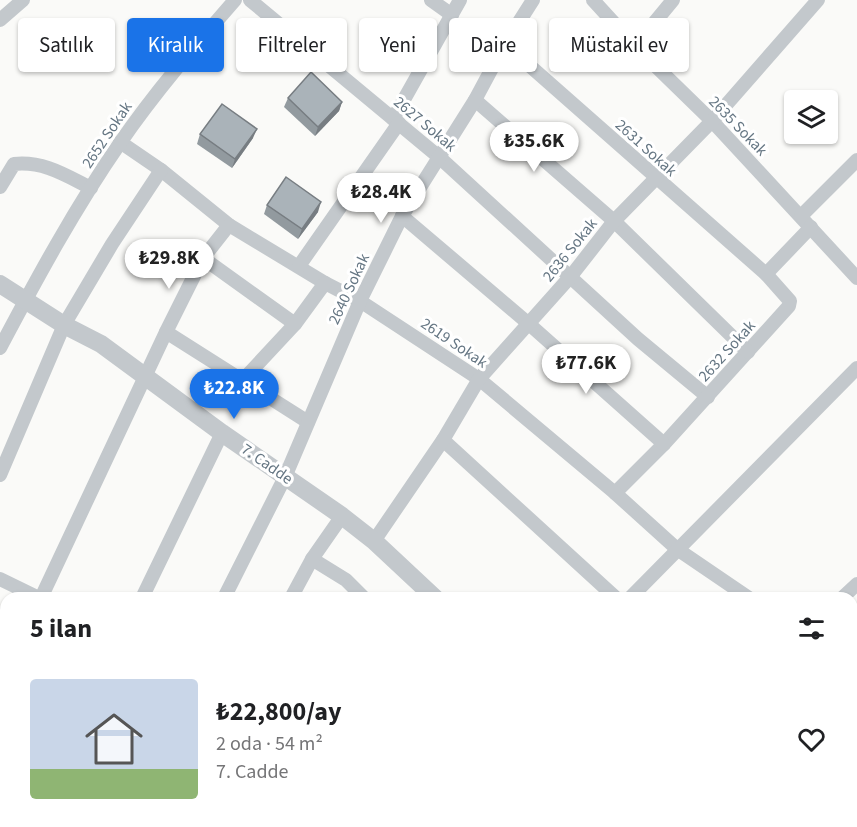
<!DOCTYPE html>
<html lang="tr">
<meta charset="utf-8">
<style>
:root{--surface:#fff;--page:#f6f6f6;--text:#202124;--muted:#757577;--line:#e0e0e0;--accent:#1a73e8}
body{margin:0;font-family:"Source Sans 3",sans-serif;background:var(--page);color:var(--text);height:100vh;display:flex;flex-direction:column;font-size:22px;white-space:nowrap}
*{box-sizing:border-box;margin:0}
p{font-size:20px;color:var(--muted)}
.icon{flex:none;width:33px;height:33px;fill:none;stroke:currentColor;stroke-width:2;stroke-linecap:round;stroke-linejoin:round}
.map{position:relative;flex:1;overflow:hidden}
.sheet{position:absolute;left:0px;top:592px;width:858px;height:236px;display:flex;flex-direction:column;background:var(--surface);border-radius:18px 18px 0 0;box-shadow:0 2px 4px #0004}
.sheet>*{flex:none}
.top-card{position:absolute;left:18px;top:18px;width:822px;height:54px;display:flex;gap:12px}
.tools{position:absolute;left:784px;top:90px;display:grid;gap:12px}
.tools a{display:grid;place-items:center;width:54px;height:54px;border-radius:6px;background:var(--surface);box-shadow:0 2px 4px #0004;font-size:30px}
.price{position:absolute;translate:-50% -51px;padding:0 14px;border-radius:21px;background:#fff;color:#222;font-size:20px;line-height:39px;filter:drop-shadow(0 2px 3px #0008)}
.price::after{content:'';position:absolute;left:50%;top:36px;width:18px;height:14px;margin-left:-9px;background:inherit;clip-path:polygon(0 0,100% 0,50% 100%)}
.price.active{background:var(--accent);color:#fff}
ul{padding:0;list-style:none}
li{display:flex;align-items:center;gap:18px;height:150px;padding:0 30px}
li+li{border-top:2px solid var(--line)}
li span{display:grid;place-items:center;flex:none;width:168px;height:120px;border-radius:6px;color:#555}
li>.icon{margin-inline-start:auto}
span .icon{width:72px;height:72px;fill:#fffc;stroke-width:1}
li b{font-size:26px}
h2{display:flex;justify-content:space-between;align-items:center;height:72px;padding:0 30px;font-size:26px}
.tag{padding:0 21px;border-radius:6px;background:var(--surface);box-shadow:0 2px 4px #0004;font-size:21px;line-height:54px}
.tag.active{background:var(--accent);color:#fff}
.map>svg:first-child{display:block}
.green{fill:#dadfd7}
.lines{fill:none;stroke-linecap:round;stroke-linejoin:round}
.minor{stroke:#c3c8cc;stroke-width:14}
.tertiary{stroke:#c3c8cc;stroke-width:18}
.wall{fill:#929a9f}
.shaded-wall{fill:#777d82}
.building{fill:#aab3b9;stroke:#777d82;stroke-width:1.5}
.labels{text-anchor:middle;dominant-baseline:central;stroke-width:6;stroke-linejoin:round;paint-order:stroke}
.street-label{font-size:16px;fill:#657683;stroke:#fff}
</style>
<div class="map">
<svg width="857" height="827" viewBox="0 0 857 827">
<rect width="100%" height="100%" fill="#fafaf8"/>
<path class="green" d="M852,734L857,741V827H762L767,822H852Z"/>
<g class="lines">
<g class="minor">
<path d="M250,0L439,157L638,339L708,397"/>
<path d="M431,0L452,15"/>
<path d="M593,0L635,46L712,121L857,278"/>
<path d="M0,20L23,0"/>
<path d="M505,44L766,274L790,301L789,306L664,444L615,493"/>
<path d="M635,46L673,0"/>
<path d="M475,100L614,221L748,352"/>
<path d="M393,119L460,0"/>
<path d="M120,142L161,170L229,225L325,283L360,301L479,379L615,493L677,549L749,598"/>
<path d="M0,187L14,164C44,161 65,175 91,188"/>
<path d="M402,216L529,324L664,444"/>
<path d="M801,216L857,160"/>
<path d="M203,258L295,324"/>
<path d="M299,266L399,123"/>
<path d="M766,274L811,227"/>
<path d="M166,332L308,422"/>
<path d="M0,348C37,278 75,208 120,143C155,92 195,46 235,0"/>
<path d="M242,381L295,324L325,283"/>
<path d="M443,440L616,598"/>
<path d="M0,475L64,325L112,244L161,170"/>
<path d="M374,541L443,440L479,379L571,276L614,221L712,121L818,0"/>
<path d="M312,559L346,580L364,598"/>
<path d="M0,579L39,598"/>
<path d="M41,598L166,332L203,258L229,225"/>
<path d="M142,598L222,433"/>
<path d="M224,598L285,477L360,301L402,216L475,100L505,44L533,0"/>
<path d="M291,598L312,559L342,516"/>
<path d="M630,598L857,368"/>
<path d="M842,598L857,584"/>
<path d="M0,679L6,667"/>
<path d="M852,711L857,717"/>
<path d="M301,822L303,827"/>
<path d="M478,822L483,827"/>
<path d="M581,822L585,827"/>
<path d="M30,827L32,822"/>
<path d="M111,827L113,822"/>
<path d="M197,827L199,822"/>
<path d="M390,827L397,822"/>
<path d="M746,827L751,822"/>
</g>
<g class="tertiary">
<path d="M0,284L64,325L101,344L222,433L342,516L374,541L435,598"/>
<path d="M665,822L670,827"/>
</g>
</g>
<g class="wall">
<path d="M288,98L342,102L339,111L315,136L284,107Z"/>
<path d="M200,134L253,138L232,168L197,144Z"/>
<path d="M267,205L318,212L298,239L264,214Z"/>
</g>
<g class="shaded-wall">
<path d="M342,102L339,111L315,136L318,127Z"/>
<path d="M257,129L253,138L232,168L235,159Z"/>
<path d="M321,202L318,212L298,239L302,229Z"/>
</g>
<g class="building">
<path d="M311,72L342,102L318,127L288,98Z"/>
<path d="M222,104L257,129L235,159L200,134Z"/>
<path d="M286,177L321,202L302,229L267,205Z"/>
</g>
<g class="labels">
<g class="street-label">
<text transform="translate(425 124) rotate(40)">2627 Sokak</text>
<text transform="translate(738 126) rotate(46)">2635 Sokak</text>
<text transform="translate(107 135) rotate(-56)">2652 Sokak</text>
<text transform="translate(646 148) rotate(42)">2631 Sokak</text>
<text transform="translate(570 250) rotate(-51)">2636 Sokak</text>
<text transform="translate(349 289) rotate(-65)">2640 Sokak</text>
<text transform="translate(454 343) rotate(34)">2619 Sokak</text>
<text transform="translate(727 351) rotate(-48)">2632 Sokak</text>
<text transform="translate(267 464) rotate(35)">7. Cadde</text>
</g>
</g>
</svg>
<div class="tools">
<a><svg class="icon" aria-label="layers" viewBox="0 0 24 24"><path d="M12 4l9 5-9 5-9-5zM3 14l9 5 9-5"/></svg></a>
</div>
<b class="price" style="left:534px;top:173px">₺35.6K</b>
<b class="price" style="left:381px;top:224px">₺28.4K</b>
<b class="price" style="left:169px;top:290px">₺29.8K</b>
<b class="price" style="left:586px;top:395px">₺77.6K</b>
<b class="price active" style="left:234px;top:420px">₺22.8K</b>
<div class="top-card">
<a class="tag">Satılık</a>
<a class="tag active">Kiralık</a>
<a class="tag">Filtreler</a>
<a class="tag">Yeni</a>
<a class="tag">Daire</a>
<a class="tag">Müstakil ev</a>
</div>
<section class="sheet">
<h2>5 ilan<svg class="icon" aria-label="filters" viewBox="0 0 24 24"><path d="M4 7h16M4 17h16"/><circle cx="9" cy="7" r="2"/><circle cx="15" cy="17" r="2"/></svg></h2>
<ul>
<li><span style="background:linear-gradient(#c9d6e8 75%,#8fb573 0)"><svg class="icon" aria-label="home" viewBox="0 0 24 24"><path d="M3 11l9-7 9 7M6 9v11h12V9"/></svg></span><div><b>₺22,800/ay</b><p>2 oda · 54 m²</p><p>7. Cadde</p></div><svg class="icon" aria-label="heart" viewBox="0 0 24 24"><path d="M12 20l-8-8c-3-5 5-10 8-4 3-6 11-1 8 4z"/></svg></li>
</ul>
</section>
</div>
